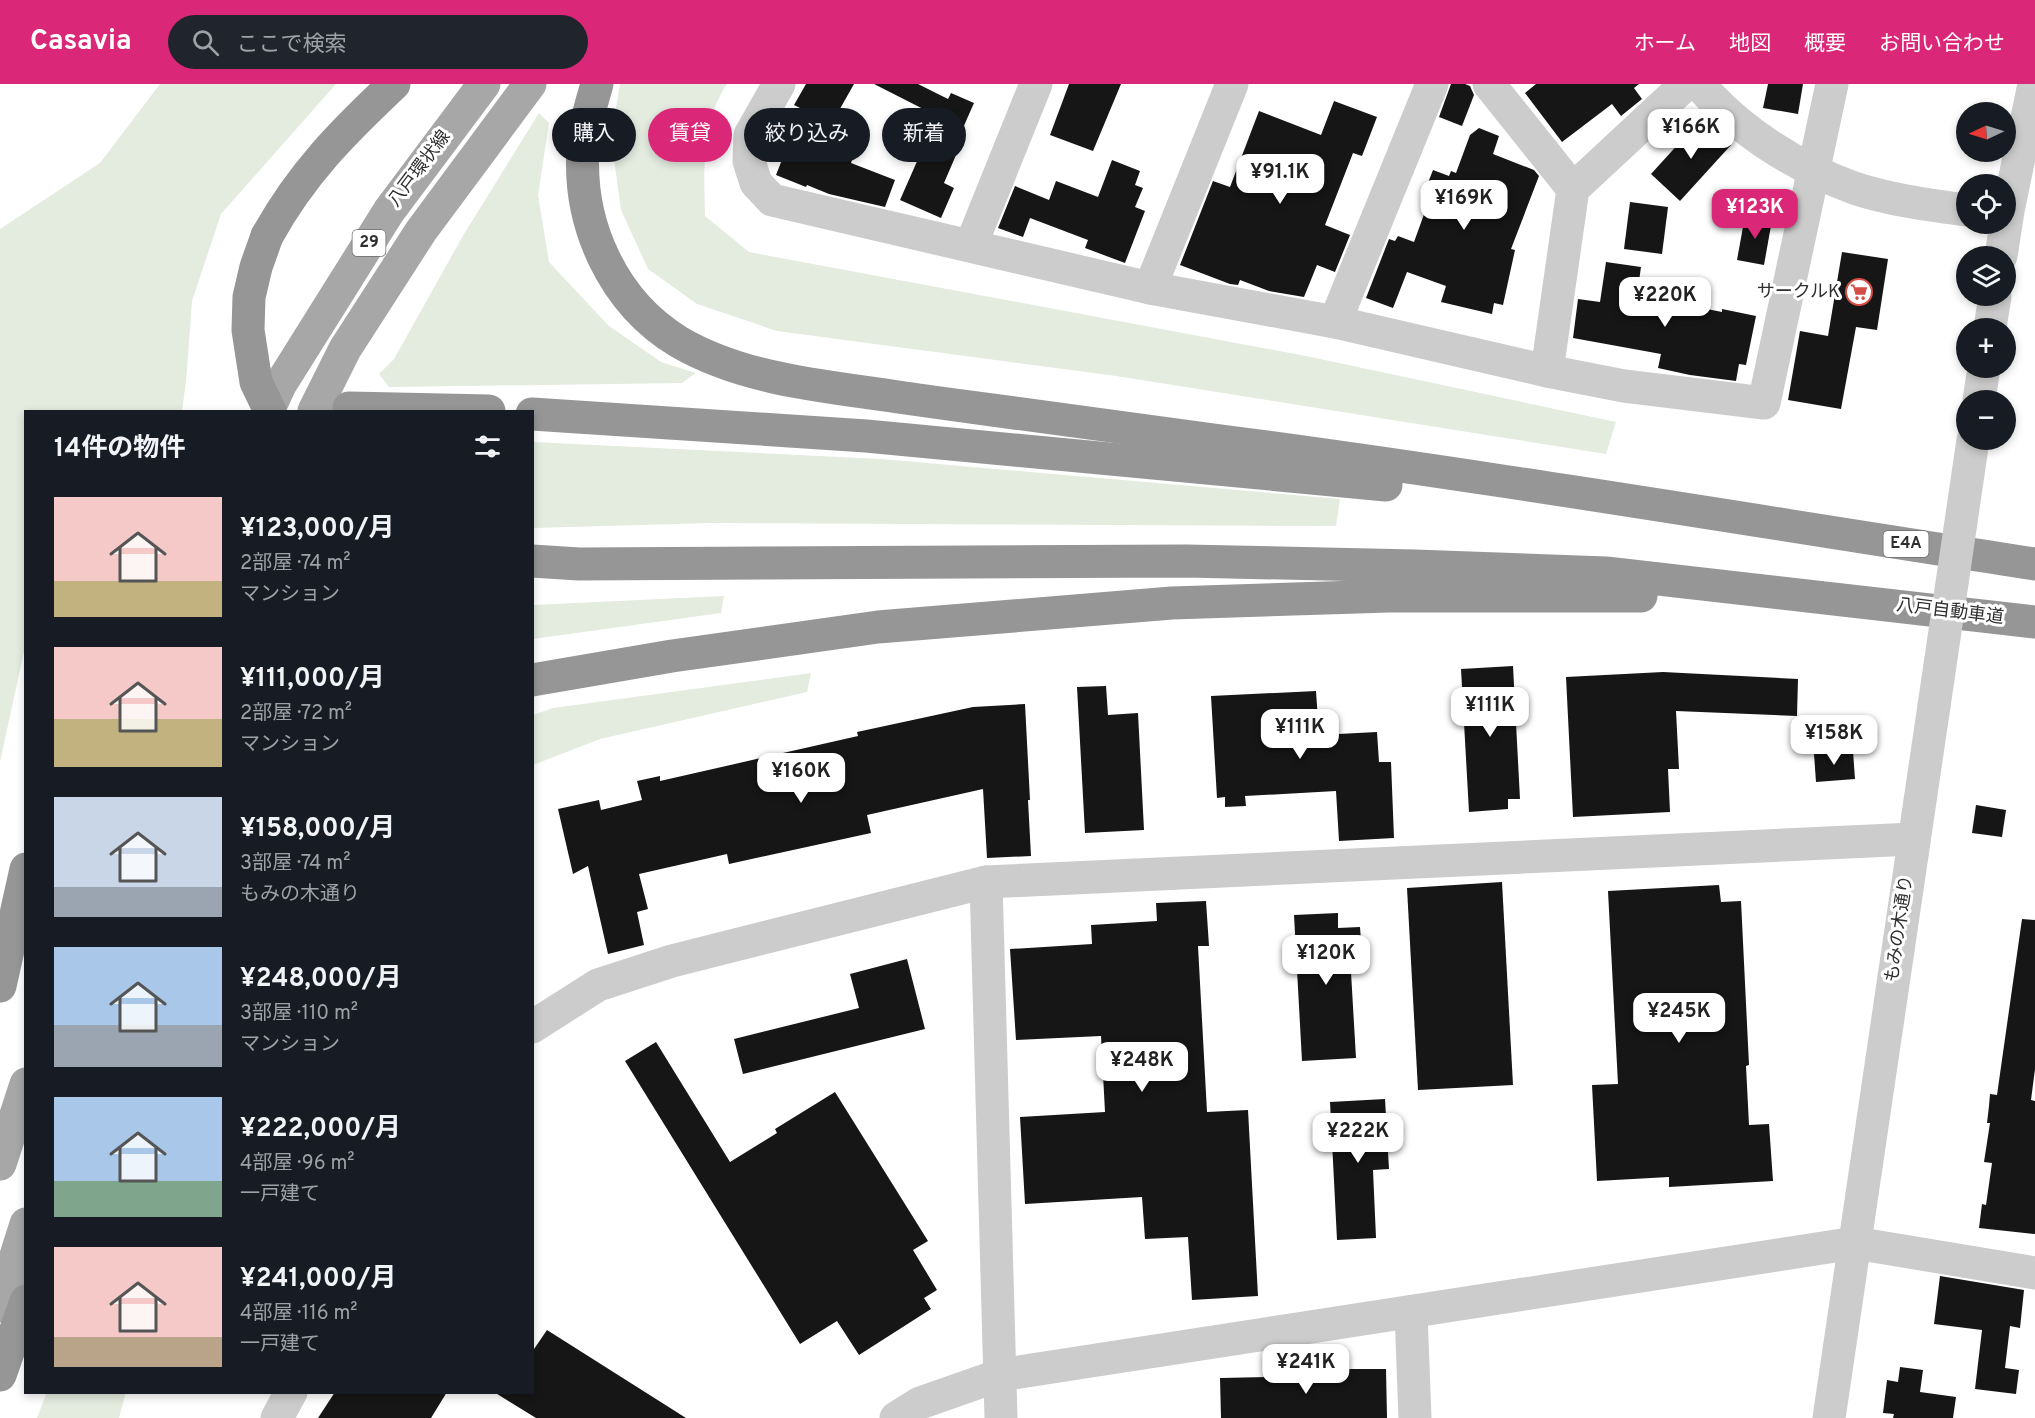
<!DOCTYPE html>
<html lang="ja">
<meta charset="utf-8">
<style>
:root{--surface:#171b24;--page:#20242c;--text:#f1f3f6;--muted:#9ea1a6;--accent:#db2777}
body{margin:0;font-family:Overpass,"Noto Sans JP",sans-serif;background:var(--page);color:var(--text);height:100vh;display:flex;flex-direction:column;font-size:22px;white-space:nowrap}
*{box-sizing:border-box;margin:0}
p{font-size:20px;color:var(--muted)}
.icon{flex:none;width:33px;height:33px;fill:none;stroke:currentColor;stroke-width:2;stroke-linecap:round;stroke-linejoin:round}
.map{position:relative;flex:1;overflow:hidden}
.panel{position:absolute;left:24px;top:326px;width:510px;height:984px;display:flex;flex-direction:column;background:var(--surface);border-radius:0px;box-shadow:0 3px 9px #0003}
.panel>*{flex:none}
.hud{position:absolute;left:552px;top:24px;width:570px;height:54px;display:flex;gap:12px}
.needle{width:39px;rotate:266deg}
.buttons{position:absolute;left:1956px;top:18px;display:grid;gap:12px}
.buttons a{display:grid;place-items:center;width:60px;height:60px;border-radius:50%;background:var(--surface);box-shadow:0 3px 9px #0003;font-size:30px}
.price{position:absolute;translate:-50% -51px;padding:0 14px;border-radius:12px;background:#fff;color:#222;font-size:20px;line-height:39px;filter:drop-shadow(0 2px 3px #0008)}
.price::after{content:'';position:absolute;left:50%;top:36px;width:18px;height:14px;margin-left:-9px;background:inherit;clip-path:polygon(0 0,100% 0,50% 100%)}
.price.active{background:var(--accent);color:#fff}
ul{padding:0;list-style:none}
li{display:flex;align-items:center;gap:18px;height:150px;padding:0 30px}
li span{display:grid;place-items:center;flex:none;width:168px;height:120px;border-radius:0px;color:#555}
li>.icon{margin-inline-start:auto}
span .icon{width:72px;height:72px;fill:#fffc;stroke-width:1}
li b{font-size:26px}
h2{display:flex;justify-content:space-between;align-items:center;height:72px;padding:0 30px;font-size:26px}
.tag{padding:0 21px;border-radius:27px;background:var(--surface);box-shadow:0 3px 9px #0003;font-size:21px;line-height:54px}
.tag.active{background:var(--accent);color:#fff}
header{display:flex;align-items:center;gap:36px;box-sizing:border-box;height:84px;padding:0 30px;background:var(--accent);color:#fff}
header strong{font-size:28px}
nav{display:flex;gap:33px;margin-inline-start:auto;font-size:21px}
.search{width:420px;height:54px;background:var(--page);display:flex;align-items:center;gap:15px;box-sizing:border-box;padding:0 21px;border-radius:33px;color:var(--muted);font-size:22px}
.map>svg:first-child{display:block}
.green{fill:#e4ebdf}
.building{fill:#161616}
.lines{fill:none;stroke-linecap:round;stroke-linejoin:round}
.minor{stroke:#ccc;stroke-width:33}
.major{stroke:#a7a7a7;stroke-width:33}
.highway{stroke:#969696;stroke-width:33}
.minor-bridge{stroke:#ccc;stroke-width:33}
.highway-bridge{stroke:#969696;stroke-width:33}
.labels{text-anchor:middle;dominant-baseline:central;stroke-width:6;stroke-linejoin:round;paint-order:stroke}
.shield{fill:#fff;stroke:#6d6d6d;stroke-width:1.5}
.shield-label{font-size:16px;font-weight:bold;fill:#2f2f2f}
.street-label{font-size:18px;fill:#2f2f2f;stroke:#fff}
.poi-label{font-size:18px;fill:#2f2f2f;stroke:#fff;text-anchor:end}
</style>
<header>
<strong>Casavia</strong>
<div class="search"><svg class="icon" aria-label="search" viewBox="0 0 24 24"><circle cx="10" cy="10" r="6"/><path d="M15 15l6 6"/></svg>ここで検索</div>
<nav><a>ホーム</a><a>地図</a><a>概要</a><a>お問い合わせ</a></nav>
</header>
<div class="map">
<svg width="2035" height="1334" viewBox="0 0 2035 1334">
<rect width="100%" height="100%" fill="#fff"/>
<g class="green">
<path d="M160,0H336L221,130L192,217L186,298L182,327H26L25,563L0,678V145L100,79Z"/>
<path d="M620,0H727C701,38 704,87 705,132L749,168L1306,272L1616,338L1606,370L1116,292L777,247L697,220L648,185L621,126L611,53Z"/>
<path d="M539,29L549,39L538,111L549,178L609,242L661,278L696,289L682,299L389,303L379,290L394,275L464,150Z"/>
<path d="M533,358L881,375L1340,415L1336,442L711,439L533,444Z"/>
<path d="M724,512L721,529L533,555V521Z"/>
<path d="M811,589L807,608L600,655L533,681V631L553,624Z"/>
<path d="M47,1308H126L119,1334H37Z"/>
</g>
<g class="building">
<path d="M806,0H854L819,62L852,76L851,79L895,96L885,123L829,110L807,101L806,103L776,91L802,25L794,21Z"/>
<path d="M874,0H918L948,15L951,9L974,19L955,62L959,64L944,99L954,104L941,134L900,116L937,32Z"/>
<path d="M1069,0H1121L1093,67L1050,51Z"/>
<path d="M1451,0H1465L1470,2L1474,11L1462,42L1439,33Z"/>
<path d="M1536,0H1639L1634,4L1642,15L1621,32L1612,20L1562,58L1525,9Z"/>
<path d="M1768,0H1803L1798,30L1763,24Z"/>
<path d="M1334,17L1377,33L1362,72L1353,69L1325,141L1350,151L1335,188L1317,181L1304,213L1269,207L1240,196L1238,201L1230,200L1180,181L1213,97L1230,103L1259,27L1321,51Z"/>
<path d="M1702,34L1731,61L1680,117L1651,90Z"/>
<path d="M1479,44L1499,52L1493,70L1534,86L1539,92L1511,165L1515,166L1503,221L1494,219L1492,230L1441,218L1446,202L1407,188L1393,224L1366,214L1389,155L1395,157L1398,152L1414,158L1431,111L1424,109L1433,86L1449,92L1451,87L1456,89L1470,51Z"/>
<path d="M1112,76L1140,87L1135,101L1143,104L1135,123L1145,127L1125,179L1085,164L1088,156L1030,134L1023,153L998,144L1015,102L1049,116L1056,97L1098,113Z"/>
<path d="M1630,118L1668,123L1662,170L1624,165Z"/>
<path d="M1745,132L1772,136L1764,181L1737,176Z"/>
<path d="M1842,168L1888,175L1877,246L1856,243L1841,325L1788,316L1800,247L1828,252Z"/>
<path d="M1606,178L1641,183L1637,211L1722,228V225L1756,232L1746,281L1739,280L1736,297L1690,291L1658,284L1661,270L1573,254L1578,215L1600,218Z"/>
<path d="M1513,582L1520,715H1508V725L1469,728L1461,585Z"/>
<path d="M1663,588L1798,595L1797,632L1676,627L1679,685H1668L1670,728L1573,733L1566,593Z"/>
<path d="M1106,602L1108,631L1138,629L1144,746L1085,749L1077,603Z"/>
<path d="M1316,607L1319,651L1377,648L1379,678H1391L1394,754L1339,757L1336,707L1245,712L1246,722L1225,723V713L1217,714L1211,612Z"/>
<path d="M1025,620L1030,716H1028L1031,772L987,774L983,705L867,731L871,749L729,780L727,770L639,790L648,825L637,828L644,861L608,870L588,782L573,790L558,725L599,716L601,726L642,716L637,697L660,692V697L858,652L857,648L973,623Z"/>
<path d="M1853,667L1855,695L1816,698L1814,670Z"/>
<path d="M1976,721L2006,726L2002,753L1972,749Z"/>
<path d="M1502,798L1513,1001L1418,1006L1407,804Z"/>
<path d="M1719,801L1721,818L1741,817L1749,981L1746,982L1749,1041L1769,1040L1773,1097L1669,1103V1093L1597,1097L1592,1001L1618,1000L1608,807Z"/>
<path d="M1206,817L1209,862H1198L1207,1028L1248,1026L1258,1212L1192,1216L1188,1153L1145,1155L1142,1113L1025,1120L1020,1033L1105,1028L1101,952L1016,956L1010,865L1092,860L1091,841L1157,837L1156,819Z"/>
<path d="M1338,829V844L1360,843L1362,870L1350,871L1356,974L1302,977L1294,831Z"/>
<path d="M2022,835L2035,836V985L2031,1016L2035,1017V1150L1979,1144L1982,1120L1986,1121L1992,1079L1984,1078L1990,1039H1987L1989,1022L1990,1010L1997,1011Z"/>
<path d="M907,875L925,945L743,990L734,955L859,924L850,890Z"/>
<path d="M656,958L730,1078L777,1049L775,1045L835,1008L928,1157L913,1166L937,1206L924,1214L931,1225L859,1271L837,1237L800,1260L625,977Z"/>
<path d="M1385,1015L1389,1085L1373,1086L1376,1154L1337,1156L1330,1018Z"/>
<path d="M1940,1192L2024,1206L2020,1244L2010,1242L2005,1284L2019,1286L2016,1310L1975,1305L1982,1246L1934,1240Z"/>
<path d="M547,1246L686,1334H536L494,1308H532V1268Z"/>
<path d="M1300,1281L1301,1292L1347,1291V1285H1386L1387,1334H1221L1220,1294L1267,1293V1282Z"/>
<path d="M1900,1283L1923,1286L1920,1308L1956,1313L1953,1334H1893L1894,1330L1883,1329L1887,1296L1898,1298Z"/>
<path d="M335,1308H447L431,1334H318Z"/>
</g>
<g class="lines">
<g class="minor">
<path d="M779,0L750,51L749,77L756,99L772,116L1150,204L1335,238L1547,287L1624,302L1764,319L1832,0"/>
<path d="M1489,0L1573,105"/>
<path d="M1699,0C1739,47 1796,83 1854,104C1890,116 1929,121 1966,126"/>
<path d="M971,161L1036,0"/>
<path d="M2001,172L2008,127L2034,0"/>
<path d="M1150,204L1232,0"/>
<path d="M1335,238L1432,0"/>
<path d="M1990,244L1995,212"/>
<path d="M1547,287L1573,105L1686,0"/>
<path d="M1979,316L1984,284"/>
<path d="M986,798L1001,1334"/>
<path d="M532,943L598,901L672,877L986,798L1913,755"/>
<path d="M1411,1228L1415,1334"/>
<path d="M277,1334L291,1308"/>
<path d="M896,1334L920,1319L1000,1291L1855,1159L2035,1189"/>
<path d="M1829,1334L1934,622"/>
</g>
<g class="major">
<path d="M268,327L280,301L389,127L484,0"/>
<path d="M314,327L345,265L421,147L530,0"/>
<path d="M0,1080L26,1000"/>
<path d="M0,1222L26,1140"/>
</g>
<g class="highway">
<path d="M597,0C591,21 584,43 583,65C578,141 613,218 679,258C744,296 825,302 898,313C1003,328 1108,342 1214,356C1488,392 1761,438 2035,480"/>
<path d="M267,152C302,89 342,49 394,0"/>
<path d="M349,324L489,327"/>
<path d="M532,330L866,352L1386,401"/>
<path d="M532,477L579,480L1186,477L1415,482L1606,489L2035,538"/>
<path d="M532,596L672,572L878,543L1172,519L1389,512H1641"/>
<path d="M0,902L26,785"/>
<path d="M0,1291L26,1217"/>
</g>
<path class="minor-bridge" d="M1934,622L1973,356"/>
<path class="highway-bridge" d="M267,152L256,183L249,213L248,246L256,298L270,327"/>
</g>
<defs>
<symbol id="supermarket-ring" viewBox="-11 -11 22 22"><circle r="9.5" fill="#fff" stroke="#d24e46" stroke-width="1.5"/><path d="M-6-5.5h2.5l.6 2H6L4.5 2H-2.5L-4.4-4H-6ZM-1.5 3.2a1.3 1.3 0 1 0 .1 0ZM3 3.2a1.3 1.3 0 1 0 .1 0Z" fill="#d24e46"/></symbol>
</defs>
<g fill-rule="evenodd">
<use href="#supermarket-ring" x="1844" y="193" width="30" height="30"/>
</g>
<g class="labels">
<g class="shield">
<rect x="352.5" y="146" width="33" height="26" rx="4.5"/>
<rect x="1883.5" y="447" width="45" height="26" rx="4.5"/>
</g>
<g class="shield-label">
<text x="369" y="159">29</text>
<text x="1906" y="460">E4A</text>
</g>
<g class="street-label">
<text transform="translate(420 85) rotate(-53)">八戸環状線</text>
<text transform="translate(1950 528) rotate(7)">八戸自動車道</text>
<text transform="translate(1900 845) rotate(-82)">もみの木通り</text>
</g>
<g class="poi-label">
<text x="1840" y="208">サークルK</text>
</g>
</g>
</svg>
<div class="buttons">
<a><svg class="needle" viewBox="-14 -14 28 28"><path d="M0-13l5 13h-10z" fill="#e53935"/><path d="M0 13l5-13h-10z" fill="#9ea1a6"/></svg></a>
<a><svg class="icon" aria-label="locate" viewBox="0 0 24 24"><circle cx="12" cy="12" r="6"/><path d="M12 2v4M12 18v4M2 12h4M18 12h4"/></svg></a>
<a><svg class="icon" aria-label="layers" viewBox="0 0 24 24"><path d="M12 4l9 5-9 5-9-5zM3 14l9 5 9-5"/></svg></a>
<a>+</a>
<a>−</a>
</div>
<b class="price" style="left:1691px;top:76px">¥166K</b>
<b class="price" style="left:1280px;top:121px">¥91.1K</b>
<b class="price" style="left:1464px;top:147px">¥169K</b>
<b class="price active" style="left:1755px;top:156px">¥123K</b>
<b class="price" style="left:1665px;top:244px">¥220K</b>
<b class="price" style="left:1490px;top:654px">¥111K</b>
<b class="price" style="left:1300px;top:676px">¥111K</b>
<b class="price" style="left:1834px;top:682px">¥158K</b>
<b class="price" style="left:801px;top:720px">¥160K</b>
<b class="price" style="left:1326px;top:902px">¥120K</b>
<b class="price" style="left:1679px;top:960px">¥245K</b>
<b class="price" style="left:1142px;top:1009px">¥248K</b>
<b class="price" style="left:1358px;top:1080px">¥222K</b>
<b class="price" style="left:1306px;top:1311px">¥241K</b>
<div class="hud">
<a class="tag">購入</a>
<a class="tag active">賃貸</a>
<a class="tag">絞り込み</a>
<a class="tag">新着</a>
</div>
<section class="panel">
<h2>14件の物件<svg class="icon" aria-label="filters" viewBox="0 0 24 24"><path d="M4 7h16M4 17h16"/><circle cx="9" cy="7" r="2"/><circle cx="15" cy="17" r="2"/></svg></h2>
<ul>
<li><span style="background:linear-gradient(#f6c9c9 70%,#c2b280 0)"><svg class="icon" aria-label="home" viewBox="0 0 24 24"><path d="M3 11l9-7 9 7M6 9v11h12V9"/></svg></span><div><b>¥123,000/月</b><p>2部屋 · 74 m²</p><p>マンション</p></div></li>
<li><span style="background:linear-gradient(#f6c9c9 60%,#c2b280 0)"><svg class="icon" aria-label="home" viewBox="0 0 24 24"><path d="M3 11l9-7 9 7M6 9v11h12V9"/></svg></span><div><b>¥111,000/月</b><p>2部屋 · 72 m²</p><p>マンション</p></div></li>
<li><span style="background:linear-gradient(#c9d6e8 75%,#9aa5b1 0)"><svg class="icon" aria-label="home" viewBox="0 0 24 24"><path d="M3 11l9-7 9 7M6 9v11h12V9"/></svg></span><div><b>¥158,000/月</b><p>3部屋 · 74 m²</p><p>もみの木通り</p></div></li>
<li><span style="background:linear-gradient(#a9c7e8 65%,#9aa5b1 0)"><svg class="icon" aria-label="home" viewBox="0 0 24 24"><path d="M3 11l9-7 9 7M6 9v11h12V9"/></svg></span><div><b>¥248,000/月</b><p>3部屋 · 110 m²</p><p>マンション</p></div></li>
<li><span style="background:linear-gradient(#a9c7e8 70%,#7fa58c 0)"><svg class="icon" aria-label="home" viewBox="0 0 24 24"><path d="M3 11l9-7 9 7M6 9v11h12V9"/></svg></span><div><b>¥222,000/月</b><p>4部屋 · 96 m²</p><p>一戸建て</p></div></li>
<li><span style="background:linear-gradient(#f6c9c9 75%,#b9a48a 0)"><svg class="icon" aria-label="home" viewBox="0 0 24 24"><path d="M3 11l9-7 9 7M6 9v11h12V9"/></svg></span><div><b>¥241,000/月</b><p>4部屋 · 116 m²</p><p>一戸建て</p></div></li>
</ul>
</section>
</div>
